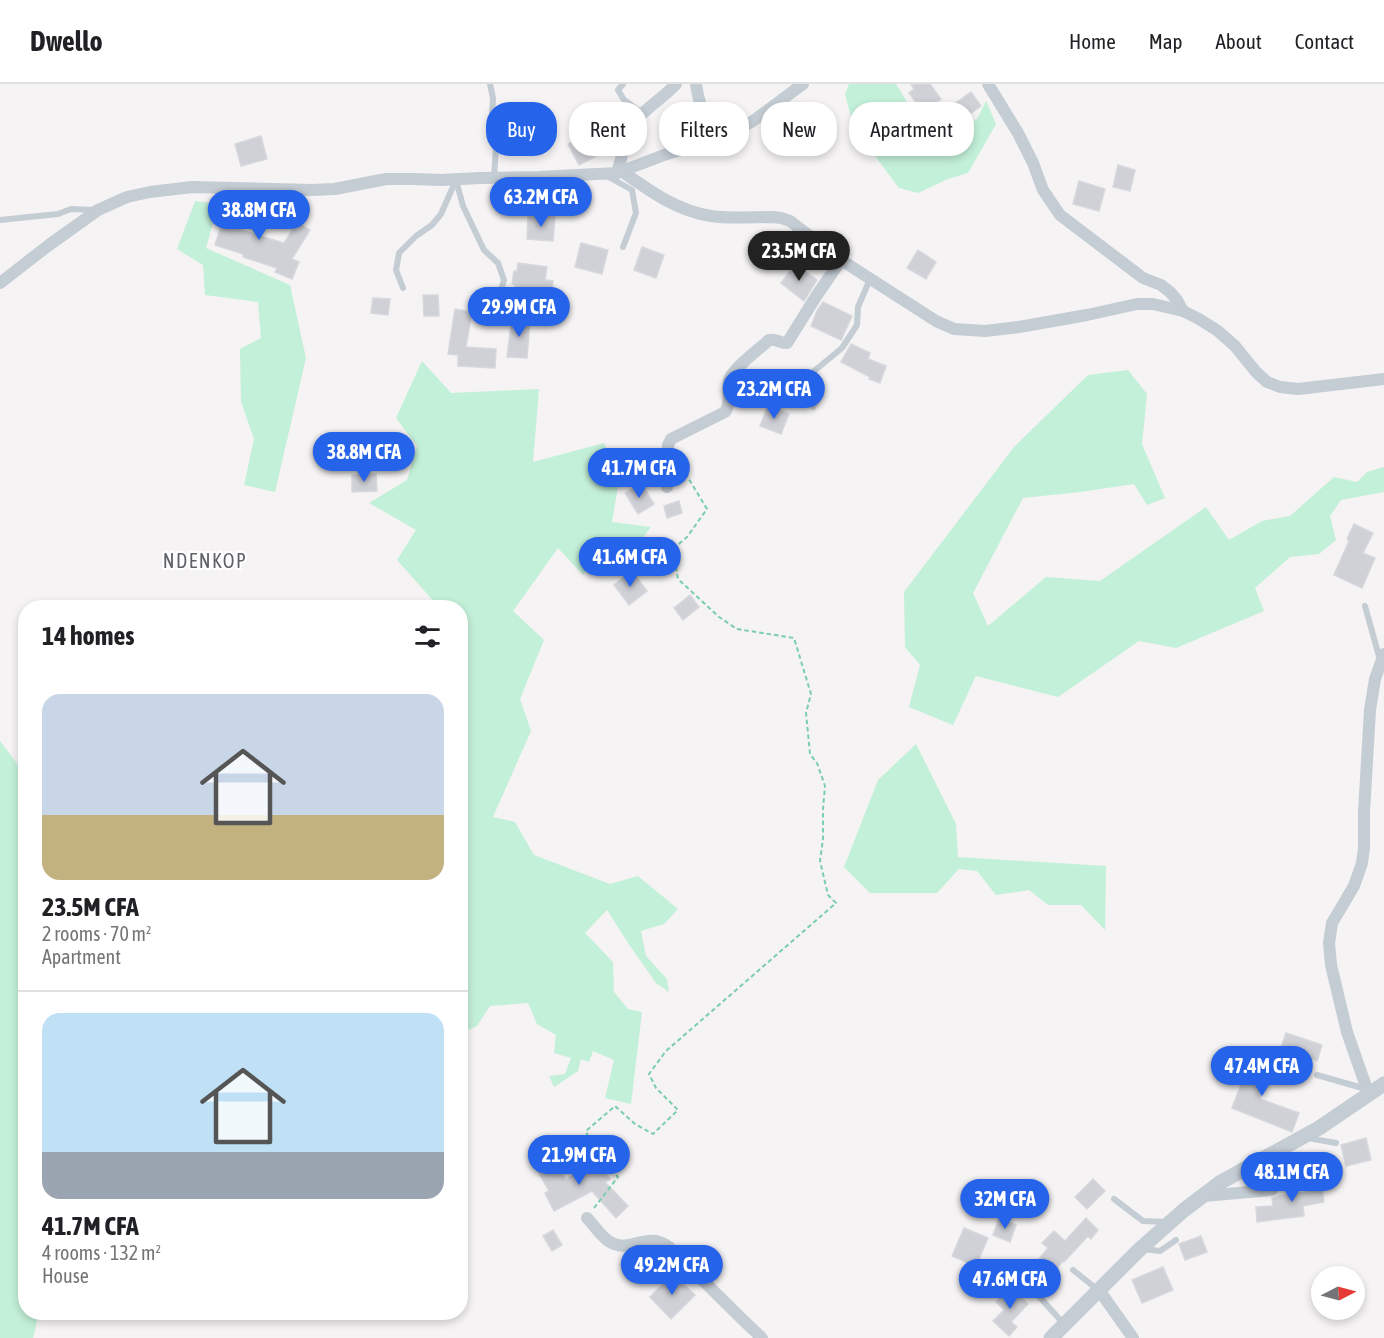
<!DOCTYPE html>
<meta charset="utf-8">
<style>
:root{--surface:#fff;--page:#f6f6f6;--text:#202124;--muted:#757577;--line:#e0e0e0;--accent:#2563eb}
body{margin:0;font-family:"Asap Condensed",sans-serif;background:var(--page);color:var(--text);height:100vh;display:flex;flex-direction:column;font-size:22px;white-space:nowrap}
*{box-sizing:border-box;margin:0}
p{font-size:20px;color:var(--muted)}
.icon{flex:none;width:33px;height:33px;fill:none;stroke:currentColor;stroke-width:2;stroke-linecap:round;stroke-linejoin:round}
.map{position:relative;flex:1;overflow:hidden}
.drawer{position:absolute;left:18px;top:516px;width:450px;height:720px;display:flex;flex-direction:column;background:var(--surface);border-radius:24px;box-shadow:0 3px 9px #0003}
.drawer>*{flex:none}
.guide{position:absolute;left:486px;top:18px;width:570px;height:54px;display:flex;gap:12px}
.needle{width:39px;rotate:84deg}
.fabs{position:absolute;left:1311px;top:1182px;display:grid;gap:12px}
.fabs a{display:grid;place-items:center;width:54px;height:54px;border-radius:50%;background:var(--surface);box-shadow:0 3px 9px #0003;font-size:30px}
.price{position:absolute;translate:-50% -51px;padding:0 14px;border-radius:21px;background:var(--accent);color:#fff;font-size:20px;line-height:39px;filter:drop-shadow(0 2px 3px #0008)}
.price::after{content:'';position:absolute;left:50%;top:36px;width:18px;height:14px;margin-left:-9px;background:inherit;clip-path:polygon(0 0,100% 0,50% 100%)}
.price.current{background:#222;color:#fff}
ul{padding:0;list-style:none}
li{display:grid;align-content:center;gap:12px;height:318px;padding:0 24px}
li+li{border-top:2px solid var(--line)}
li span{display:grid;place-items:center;height:186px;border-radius:18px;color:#555}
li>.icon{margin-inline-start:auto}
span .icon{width:108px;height:108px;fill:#fffc;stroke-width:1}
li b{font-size:26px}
h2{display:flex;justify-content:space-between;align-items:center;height:72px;padding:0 24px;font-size:26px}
.chip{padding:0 21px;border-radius:24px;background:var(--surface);box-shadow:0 3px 9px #0003;font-size:21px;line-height:54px}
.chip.current{background:var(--accent);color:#fff}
header{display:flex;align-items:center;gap:36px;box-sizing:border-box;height:84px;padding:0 30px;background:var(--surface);border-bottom:2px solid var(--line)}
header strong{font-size:28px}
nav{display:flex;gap:33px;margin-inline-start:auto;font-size:21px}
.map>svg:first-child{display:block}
.green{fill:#c3f0d8}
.building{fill:#cfd1d7;stroke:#d7d8de;stroke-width:1.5}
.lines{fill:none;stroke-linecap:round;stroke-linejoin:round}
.path{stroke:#7bceac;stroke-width:2;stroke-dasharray:4.5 3;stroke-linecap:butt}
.service{stroke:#c4ccd4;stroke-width:6}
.minor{stroke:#c4ccd4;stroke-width:12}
.tertiary{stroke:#c4ccd4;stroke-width:15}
.labels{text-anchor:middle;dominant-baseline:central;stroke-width:4.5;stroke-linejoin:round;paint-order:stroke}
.quarter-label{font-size:20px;letter-spacing:1.5px;fill:#5f6268;stroke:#fff}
</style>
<header>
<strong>Dwello</strong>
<nav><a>Home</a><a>Map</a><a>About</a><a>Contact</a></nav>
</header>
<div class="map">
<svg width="1384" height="1254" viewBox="0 0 1384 1254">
<rect width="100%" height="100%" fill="#f5f3f3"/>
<g class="green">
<path d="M849,0H896L916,33L925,37L945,39L962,45L977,35L986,17L996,40L968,89L948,95L918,109L899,104L863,56L851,33L845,10Z"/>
<path d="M195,117L218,120L206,164L290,201L306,274L275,408L244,401L254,355L241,318L240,265L261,254L258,218L205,211L203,181L177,165Z"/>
<path d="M422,277L451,309L539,305L533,378L604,359L615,383L660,376L658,389L618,403L612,438L651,443L630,470L606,457L583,491L558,464L513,527L544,556L520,615L531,647L493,733L515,738L534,771L610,800L638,792L678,825L664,840L641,847L646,872L667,895L669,908L656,899L628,859L607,826L585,849L613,878L614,908L628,925L642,928L631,1020L605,1014L614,976L593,967L589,978L581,975L578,987L554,1003L549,992L565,990L571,974L554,969L556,951L537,940L528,919L490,922L477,942L461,949L460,524L439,523L397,476L416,446L369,419L407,396L417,362L396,334Z"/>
<path d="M1128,286L1147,310L1142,360L1165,414L1147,421L1134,400L1080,408L1023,414L973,509L988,542L1046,493L1100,497L1206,423L1229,456L1262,437L1290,432L1334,393L1357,398L1367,388L1384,383V408L1341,416L1330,432L1336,456L1319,470L1290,473L1255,504L1264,527L1176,564L1139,557L1058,613L976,592L953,641L909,623L920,581L905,563L904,508L1014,363L1088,291Z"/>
<path d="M0,657L25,690L26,1228L39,1229L33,1254H0Z"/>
<path d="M916,660L956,740L958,773L1106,782L1105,846L1081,821H1048L1029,806L996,811L977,787L959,785L937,809H870L844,783L878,696Z"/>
</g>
<g class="building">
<path d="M911,0H930L941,15L923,28L909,9L914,5Z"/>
<path d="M971,8L981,22L960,37L950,23Z"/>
<path d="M597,45L608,66L579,81L568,60Z"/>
<path d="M261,52L267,75L241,82L235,60Z"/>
<path d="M1118,81L1135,86L1130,107L1113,103Z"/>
<path d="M1079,97L1105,105L1099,127L1073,120Z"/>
<path d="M230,113L249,119L241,146L284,159L297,138L310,146L292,175L299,178L292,195L275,188L277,184L243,173V170L215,161Z"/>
<path d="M528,132L555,133L553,157L527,155Z"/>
<path d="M581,159L608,166L602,190L575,183Z"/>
<path d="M642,163L664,171L656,194L634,186Z"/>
<path d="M918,166L936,178L926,195L907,184Z"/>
<path d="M518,179L547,183L545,196L553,197L551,213L514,208L515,201L512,200L514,187H517Z"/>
<path d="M795,180L817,196L804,217L781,199Z"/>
<path d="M423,211H438L439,232H424Z"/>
<path d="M373,214L390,215L388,231L371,229Z"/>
<path d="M823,218L852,232L841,256L811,242L817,227Z"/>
<path d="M455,225L472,228L466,263L496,265L495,284L458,282V271L448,270Z"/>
<path d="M512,233L530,235L527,274L507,273Z"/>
<path d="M851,260L870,269L868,275L886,282L880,299L869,295L870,293L841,278Z"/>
<path d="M805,300L823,311L814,326L795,314L802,302Z"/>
<path d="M768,321L789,330L781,350L760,342Z"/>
<path d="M376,390L377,407L352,408V391Z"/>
<path d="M641,399L654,420L638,430L625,409Z"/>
<path d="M679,417L682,429L667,434L664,422Z"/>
<path d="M1354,440L1373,449L1363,469L1375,474L1362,504L1334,491L1349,457L1347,455Z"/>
<path d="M632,487L647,507L629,521L614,501Z"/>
<path d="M690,511L699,523L683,536L674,524Z"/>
<path d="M1286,949L1322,961L1317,977L1281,964Z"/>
<path d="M1253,970L1274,979L1260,1015L1299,1029L1292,1048L1232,1024Z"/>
<path d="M1366,1054L1371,1076L1346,1082L1341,1061Z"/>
<path d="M553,1074L566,1096L595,1075L610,1095L605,1098L628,1122L616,1134L592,1107L554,1127L545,1109L549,1107L536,1084Z"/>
<path d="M1093,1095L1105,1107L1087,1125L1075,1113Z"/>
<path d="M1321,1095L1324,1118L1303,1122L1304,1132L1257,1138L1256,1123L1273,1122L1272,1114L1278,1112L1306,1108L1304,1097Z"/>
<path d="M999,1134L1016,1141L1010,1158L993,1151Z"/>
<path d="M1086,1134L1098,1146L1091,1155L1088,1152L1064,1178L1063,1177L1046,1197L1031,1185L1048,1164L1042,1159L1054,1147L1065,1157Z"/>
<path d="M964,1144L988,1154L976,1182L952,1172Z"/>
<path d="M553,1146L562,1161L552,1167L543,1152Z"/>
<path d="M1201,1152L1207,1168L1185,1176L1179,1160Z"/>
<path d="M1163,1183L1173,1206L1142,1219L1132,1196Z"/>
<path d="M673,1190L695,1211L671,1235L650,1213Z"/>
<path d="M1010,1202L1028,1220L1011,1238L1017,1243L1009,1252L993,1237L1004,1226L996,1218Z"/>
</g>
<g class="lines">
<path class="path" d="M594,1124L618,1093L592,1065L586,1047L615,1022L635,1040L653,1050L678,1026L656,1004L649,990L666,967L836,819L828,811L820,777L823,755V725L825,702L817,679L810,670L806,629L811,610L794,554L737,545L719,533L678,495L673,465L687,453L707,425L681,382"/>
<g class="service">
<path d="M490,0L493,14L491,47L496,62L494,94"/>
<path d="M623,0L618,6L624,16L642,29"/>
<path d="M607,92L632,106L636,129L623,163"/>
<path d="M514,93L521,118L530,123"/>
<path d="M456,96L463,122L484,166L498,179L504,196L494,229"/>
<path d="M0,136L58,130L71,125L94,126"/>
<path d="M403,204L396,186L399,169L416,152L432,141L441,130L456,96"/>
<path d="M783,307L808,292L842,264L857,241L858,223L870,195"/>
<path d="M1365,522L1380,576"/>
<path d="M1317,991L1366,1005"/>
<path d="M1308,1054L1336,1059"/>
<path d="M1114,1115L1143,1137L1166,1138"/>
<path d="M1143,1165L1160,1167L1176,1156"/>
<path d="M1073,1186L1098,1206"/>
<path d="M1023,1195L1064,1240"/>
</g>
<g class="minor">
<path d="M696,0C699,23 706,35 720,53"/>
<path d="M988,0L1018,49L1033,79L1043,106L1060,131L1143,194L1161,201L1170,208L1177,216L1183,227"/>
<path d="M623,88C650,107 677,127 711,132C731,135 752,133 773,133L781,134L790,137L841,176L936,237L954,245L985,247L1019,243L1087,231L1137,220H1153L1183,227L1199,235L1218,247L1235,262L1256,288L1267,298L1280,303L1298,305L1384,295"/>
<path d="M617,89C623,70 626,46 640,32C652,20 665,12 676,0"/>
<path d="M0,199L49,161L98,126L127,113L150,108L192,103L311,106L335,105L386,95H414L441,96L480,94L538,93L617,89L664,71L720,53L742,43L753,37L803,0"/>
<path d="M667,403L668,361L671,355L725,328C733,317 725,305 730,294C735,283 759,265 769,256C776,254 781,260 787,259L817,211L841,176"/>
<path d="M1369,1011L1347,948L1331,881L1329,859L1332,839L1354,802L1362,779L1364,764V728L1370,626L1375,595L1384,570"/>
<path d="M1204,1112L1272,1106"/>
<path d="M587,1134C594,1141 601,1153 610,1158C627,1168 640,1154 656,1157C660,1158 665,1160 669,1163L743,1236L762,1254"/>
<path d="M1099,1206L1133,1254"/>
</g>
<path class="tertiary" d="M1051,1254L1140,1165L1184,1126L1221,1098L1319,1044L1384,1000"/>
</g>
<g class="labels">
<g class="quarter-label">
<text x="205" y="476">NDENKOP</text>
</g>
</g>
</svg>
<div class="fabs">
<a><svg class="needle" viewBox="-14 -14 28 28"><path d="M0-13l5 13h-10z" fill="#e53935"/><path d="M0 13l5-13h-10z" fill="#757577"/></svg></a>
</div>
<b class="price" style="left:541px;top:144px">63.2M CFA</b>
<b class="price" style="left:259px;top:157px">38.8M CFA</b>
<b class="price current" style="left:799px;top:198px">23.5M CFA</b>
<b class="price" style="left:519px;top:254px">29.9M CFA</b>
<b class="price" style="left:774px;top:336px">23.2M CFA</b>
<b class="price" style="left:364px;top:399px">38.8M CFA</b>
<b class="price" style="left:639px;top:415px">41.7M CFA</b>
<b class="price" style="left:630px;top:504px">41.6M CFA</b>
<b class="price" style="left:1262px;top:1013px">47.4M CFA</b>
<b class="price" style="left:579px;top:1102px">21.9M CFA</b>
<b class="price" style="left:1292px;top:1119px">48.1M CFA</b>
<b class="price" style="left:1005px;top:1146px">32M CFA</b>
<b class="price" style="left:672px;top:1212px">49.2M CFA</b>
<b class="price" style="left:1010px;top:1226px">47.6M CFA</b>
<div class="guide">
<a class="chip current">Buy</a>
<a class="chip">Rent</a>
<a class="chip">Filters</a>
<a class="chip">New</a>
<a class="chip">Apartment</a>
</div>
<section class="drawer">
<h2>14 homes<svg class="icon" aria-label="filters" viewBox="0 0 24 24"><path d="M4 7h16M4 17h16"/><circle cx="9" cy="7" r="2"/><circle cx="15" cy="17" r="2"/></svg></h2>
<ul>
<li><span style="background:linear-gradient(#c9d6e8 65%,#c2b280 0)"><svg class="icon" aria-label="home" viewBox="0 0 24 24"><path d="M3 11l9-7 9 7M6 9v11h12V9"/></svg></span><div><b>23.5M CFA</b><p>2 rooms · 70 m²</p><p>Apartment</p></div></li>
<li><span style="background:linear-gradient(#bfe0f5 75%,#9aa5b1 0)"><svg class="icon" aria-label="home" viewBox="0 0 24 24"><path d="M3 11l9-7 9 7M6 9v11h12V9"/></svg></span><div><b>41.7M CFA</b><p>4 rooms · 132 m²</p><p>House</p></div></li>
</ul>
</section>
</div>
